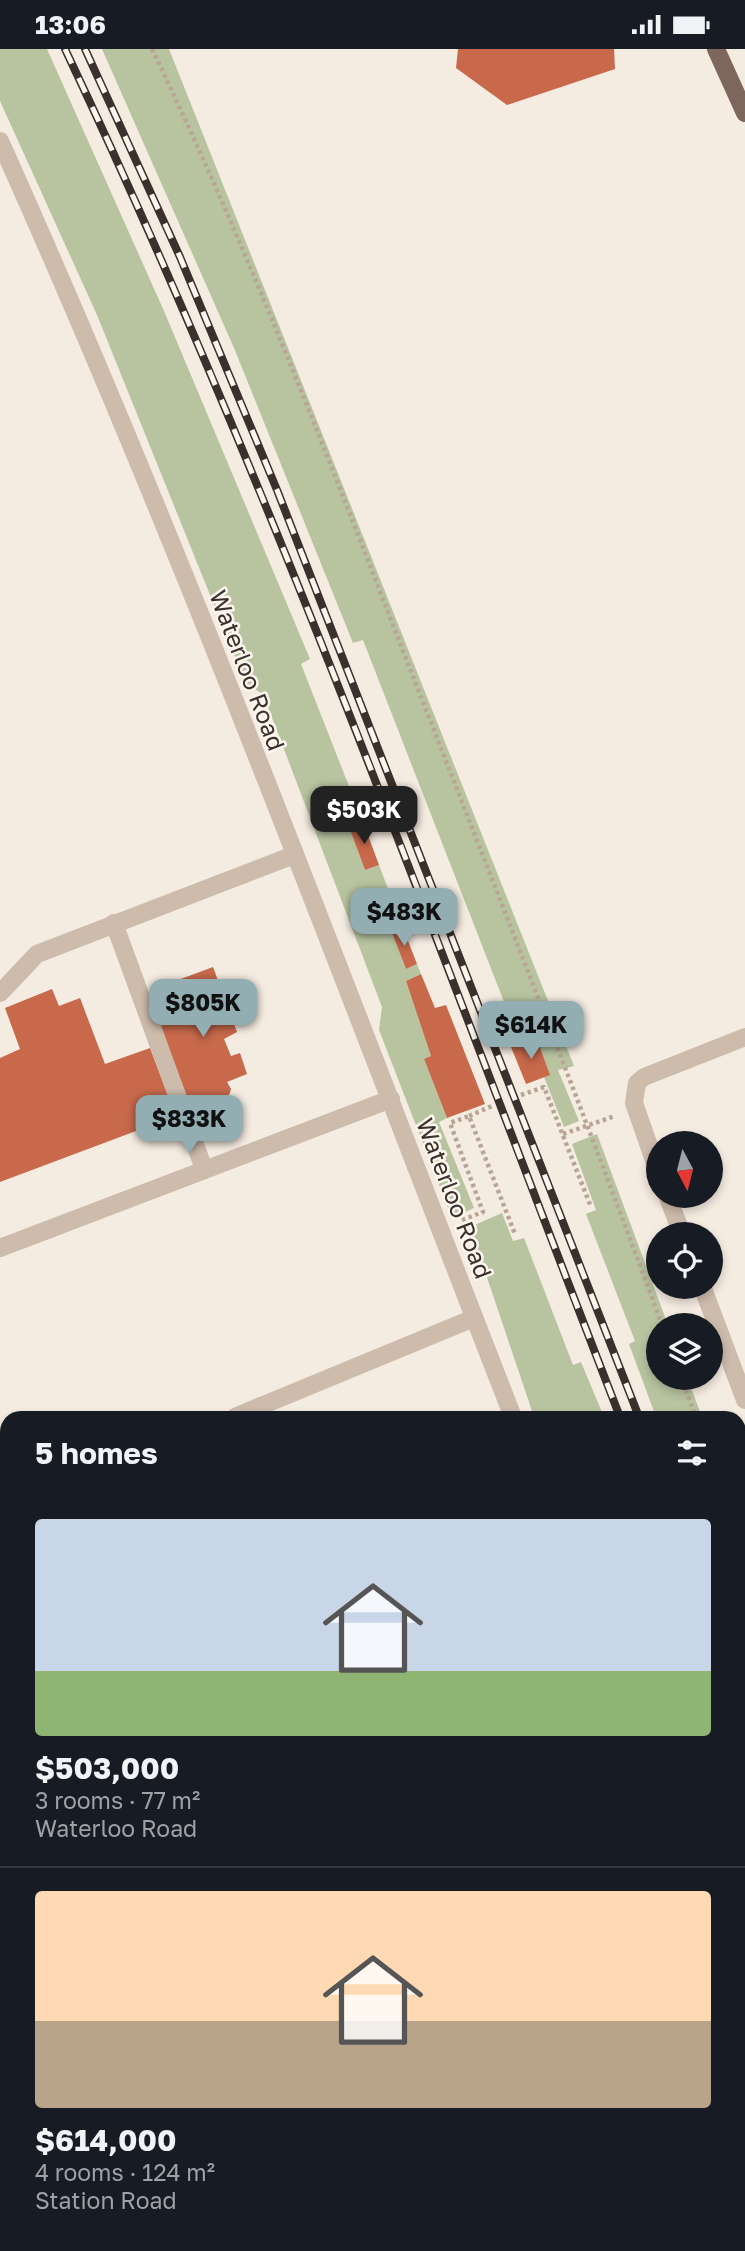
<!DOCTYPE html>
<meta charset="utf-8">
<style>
:root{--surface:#171b24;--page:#20242c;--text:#f1f3f6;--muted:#9ea1a6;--line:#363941;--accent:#92aeb2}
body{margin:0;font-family:"Golos Text",sans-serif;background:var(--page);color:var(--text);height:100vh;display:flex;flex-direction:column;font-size:26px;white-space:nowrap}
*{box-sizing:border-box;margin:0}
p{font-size:23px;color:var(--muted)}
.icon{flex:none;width:38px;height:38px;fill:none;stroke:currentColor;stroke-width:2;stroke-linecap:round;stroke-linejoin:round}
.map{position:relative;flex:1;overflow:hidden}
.side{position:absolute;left:0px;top:1362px;width:746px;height:842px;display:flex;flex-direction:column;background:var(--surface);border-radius:21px 21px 0 0;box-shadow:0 4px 10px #0003}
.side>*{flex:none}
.needle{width:46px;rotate:173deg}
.buttons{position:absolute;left:646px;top:1082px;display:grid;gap:14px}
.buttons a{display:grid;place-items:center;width:77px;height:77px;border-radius:50%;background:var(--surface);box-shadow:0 4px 10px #0003;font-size:35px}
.price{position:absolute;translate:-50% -60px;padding:0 16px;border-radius:14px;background:var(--accent);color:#111;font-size:23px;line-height:46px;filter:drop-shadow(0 2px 4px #0008)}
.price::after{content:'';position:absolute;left:50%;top:42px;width:21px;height:16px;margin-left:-10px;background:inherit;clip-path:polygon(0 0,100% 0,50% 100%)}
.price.selected{background:#222;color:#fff}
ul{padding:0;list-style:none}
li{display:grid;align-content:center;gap:14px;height:371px;padding:0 35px}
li+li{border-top:2px solid var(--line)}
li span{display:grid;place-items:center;height:217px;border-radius:7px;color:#555}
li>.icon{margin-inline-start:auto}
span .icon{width:126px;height:126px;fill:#fffc;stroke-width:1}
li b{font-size:30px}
h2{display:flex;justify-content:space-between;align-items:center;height:84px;padding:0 35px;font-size:30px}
.status{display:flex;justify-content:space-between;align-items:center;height:49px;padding:0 35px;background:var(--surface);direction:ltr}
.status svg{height:19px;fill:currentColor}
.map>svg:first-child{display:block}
.green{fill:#b8c4a0}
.building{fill:#c8694b}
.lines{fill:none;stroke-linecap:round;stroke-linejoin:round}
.path{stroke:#b9a596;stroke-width:4.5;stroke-dasharray:3.5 3.5;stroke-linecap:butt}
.service{stroke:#cdbbac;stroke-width:18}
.minor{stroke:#cdbbac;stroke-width:18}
.primary{stroke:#7d675c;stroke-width:18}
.rail-casing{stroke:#3b302b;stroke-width:8}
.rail{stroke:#fbf5ee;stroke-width:5;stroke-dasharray:16;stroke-linecap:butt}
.labels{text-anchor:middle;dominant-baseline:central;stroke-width:5;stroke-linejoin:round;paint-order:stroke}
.street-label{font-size:24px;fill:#3b302b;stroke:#fbf5ee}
</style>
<div class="status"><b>13:06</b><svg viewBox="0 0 49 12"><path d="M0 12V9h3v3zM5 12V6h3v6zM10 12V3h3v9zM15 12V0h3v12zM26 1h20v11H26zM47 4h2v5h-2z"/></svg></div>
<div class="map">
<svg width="745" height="2202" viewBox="0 0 745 2202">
<rect width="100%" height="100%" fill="#f4ebe1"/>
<g class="green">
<path d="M0,0H47L164,262L310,610L301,615L363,773L349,778L365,821L379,816L403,879L392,884L406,920L417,915L421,925L406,932L431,1007L424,1010L447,1069L439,1073L474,1159L452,1169L379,981L382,958L263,645L246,635L97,266L0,52Z"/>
<path d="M102,0H169L574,1017L558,1021L579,1072L564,1078L544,1028L549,1026L535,989L520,994L363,591L353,594L234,299Z"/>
<path d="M597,1085L668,1276H658V1328H687L702,1368H656L629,1295L635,1292L586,1165L596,1161L572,1095Z"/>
<path d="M502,1164L513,1192L524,1189L573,1316L581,1313L604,1368H534L470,1178Z"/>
<path d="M739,1465L745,1483V1608L739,1591Z"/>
<path d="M739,1709L745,1726V1921L738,1905Z"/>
</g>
<g class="building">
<path d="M458,0H614L615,20L507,56L456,19Z"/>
<path d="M363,773L379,816L365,821L349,778Z"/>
<path d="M403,879L417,915L406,920L392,884Z"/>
<path d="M213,918L237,983L224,990L231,1007L240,1004L247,1025L227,1033L231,1040L229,1046L192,1061L160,977L182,968L170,934Z"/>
<path d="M421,925L435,959L446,956L485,1055L447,1069L424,1010L431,1007L406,932Z"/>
<path d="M52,940L59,957L80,949L105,1015L150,999L176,1067L0,1133V1009L20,1000L5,959Z"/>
<path d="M536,988L550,1026L526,1035L511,998Z"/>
</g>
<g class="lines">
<g class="path">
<path d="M152,0C248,199 327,406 407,612C493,833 580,1053 662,1276"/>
<path d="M521,1046L544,1038L591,1158"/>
<path d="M469,1067L492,1057"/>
<path d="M563,1085L615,1067"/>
<path d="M462,1171L483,1163L450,1074L469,1067L515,1185"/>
<path d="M681,1328L696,1368"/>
<path d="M738,1483L745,1501"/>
</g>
<g class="service">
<path d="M114,874L204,1120"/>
<path d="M0,944L37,905L294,806"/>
<path d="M235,1368L261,1357"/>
<path d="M265,1368L261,1357L474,1269"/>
</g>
<g class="minor">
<path d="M0,92C188,510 346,941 513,1368"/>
<path d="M658,1123L634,1054L637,1034L644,1028L745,988"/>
<path d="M667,1146L682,1185"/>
<path d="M0,1199L391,1050"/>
<path d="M702,1237L745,1351"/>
<path d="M0,1724L7,1722"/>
<path d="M738,1950L745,1966"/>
<path d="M77,2202L92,2196"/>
</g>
<path class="primary" d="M716,0L745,64"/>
<defs>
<g id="rail">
<path d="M65,0C276,445 442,910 620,1368"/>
<path d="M85,0L180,208L277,441L639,1368"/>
<path d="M738,1626L745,1642"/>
<path d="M738,1672L745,1689"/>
</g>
</defs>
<use href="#rail" class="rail-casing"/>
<use href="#rail" class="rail"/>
</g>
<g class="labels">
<g class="street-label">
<text transform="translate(248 621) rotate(69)">Waterloo Road</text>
<text transform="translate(455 1149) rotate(69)">Waterloo Road</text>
</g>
</g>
</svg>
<div class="buttons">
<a><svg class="needle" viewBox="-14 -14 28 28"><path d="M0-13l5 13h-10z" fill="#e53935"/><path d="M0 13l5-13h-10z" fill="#9ea1a6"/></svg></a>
<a><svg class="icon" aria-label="locate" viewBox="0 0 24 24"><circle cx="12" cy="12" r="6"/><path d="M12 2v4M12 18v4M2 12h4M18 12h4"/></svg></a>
<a><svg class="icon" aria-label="layers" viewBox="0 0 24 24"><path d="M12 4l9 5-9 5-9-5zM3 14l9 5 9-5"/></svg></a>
</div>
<b class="price selected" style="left:364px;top:797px">$503K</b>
<b class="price" style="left:404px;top:899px">$483K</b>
<b class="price" style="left:203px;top:990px">$805K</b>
<b class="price" style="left:531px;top:1012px">$614K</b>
<b class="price" style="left:189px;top:1106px">$833K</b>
<section class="side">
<h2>5 homes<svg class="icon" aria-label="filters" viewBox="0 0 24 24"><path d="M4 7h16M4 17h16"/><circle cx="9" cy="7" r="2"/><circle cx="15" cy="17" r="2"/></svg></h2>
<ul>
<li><span style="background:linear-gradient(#c9d6e8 70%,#8fb573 0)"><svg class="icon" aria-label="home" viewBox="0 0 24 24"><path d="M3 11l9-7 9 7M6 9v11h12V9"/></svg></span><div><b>$503,000</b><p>3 rooms · 77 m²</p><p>Waterloo Road</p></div></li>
<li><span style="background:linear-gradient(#ffd9b3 60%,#b9a48a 0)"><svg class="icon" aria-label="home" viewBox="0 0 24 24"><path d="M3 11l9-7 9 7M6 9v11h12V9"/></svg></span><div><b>$614,000</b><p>4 rooms · 124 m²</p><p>Station Road</p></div></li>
</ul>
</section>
</div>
